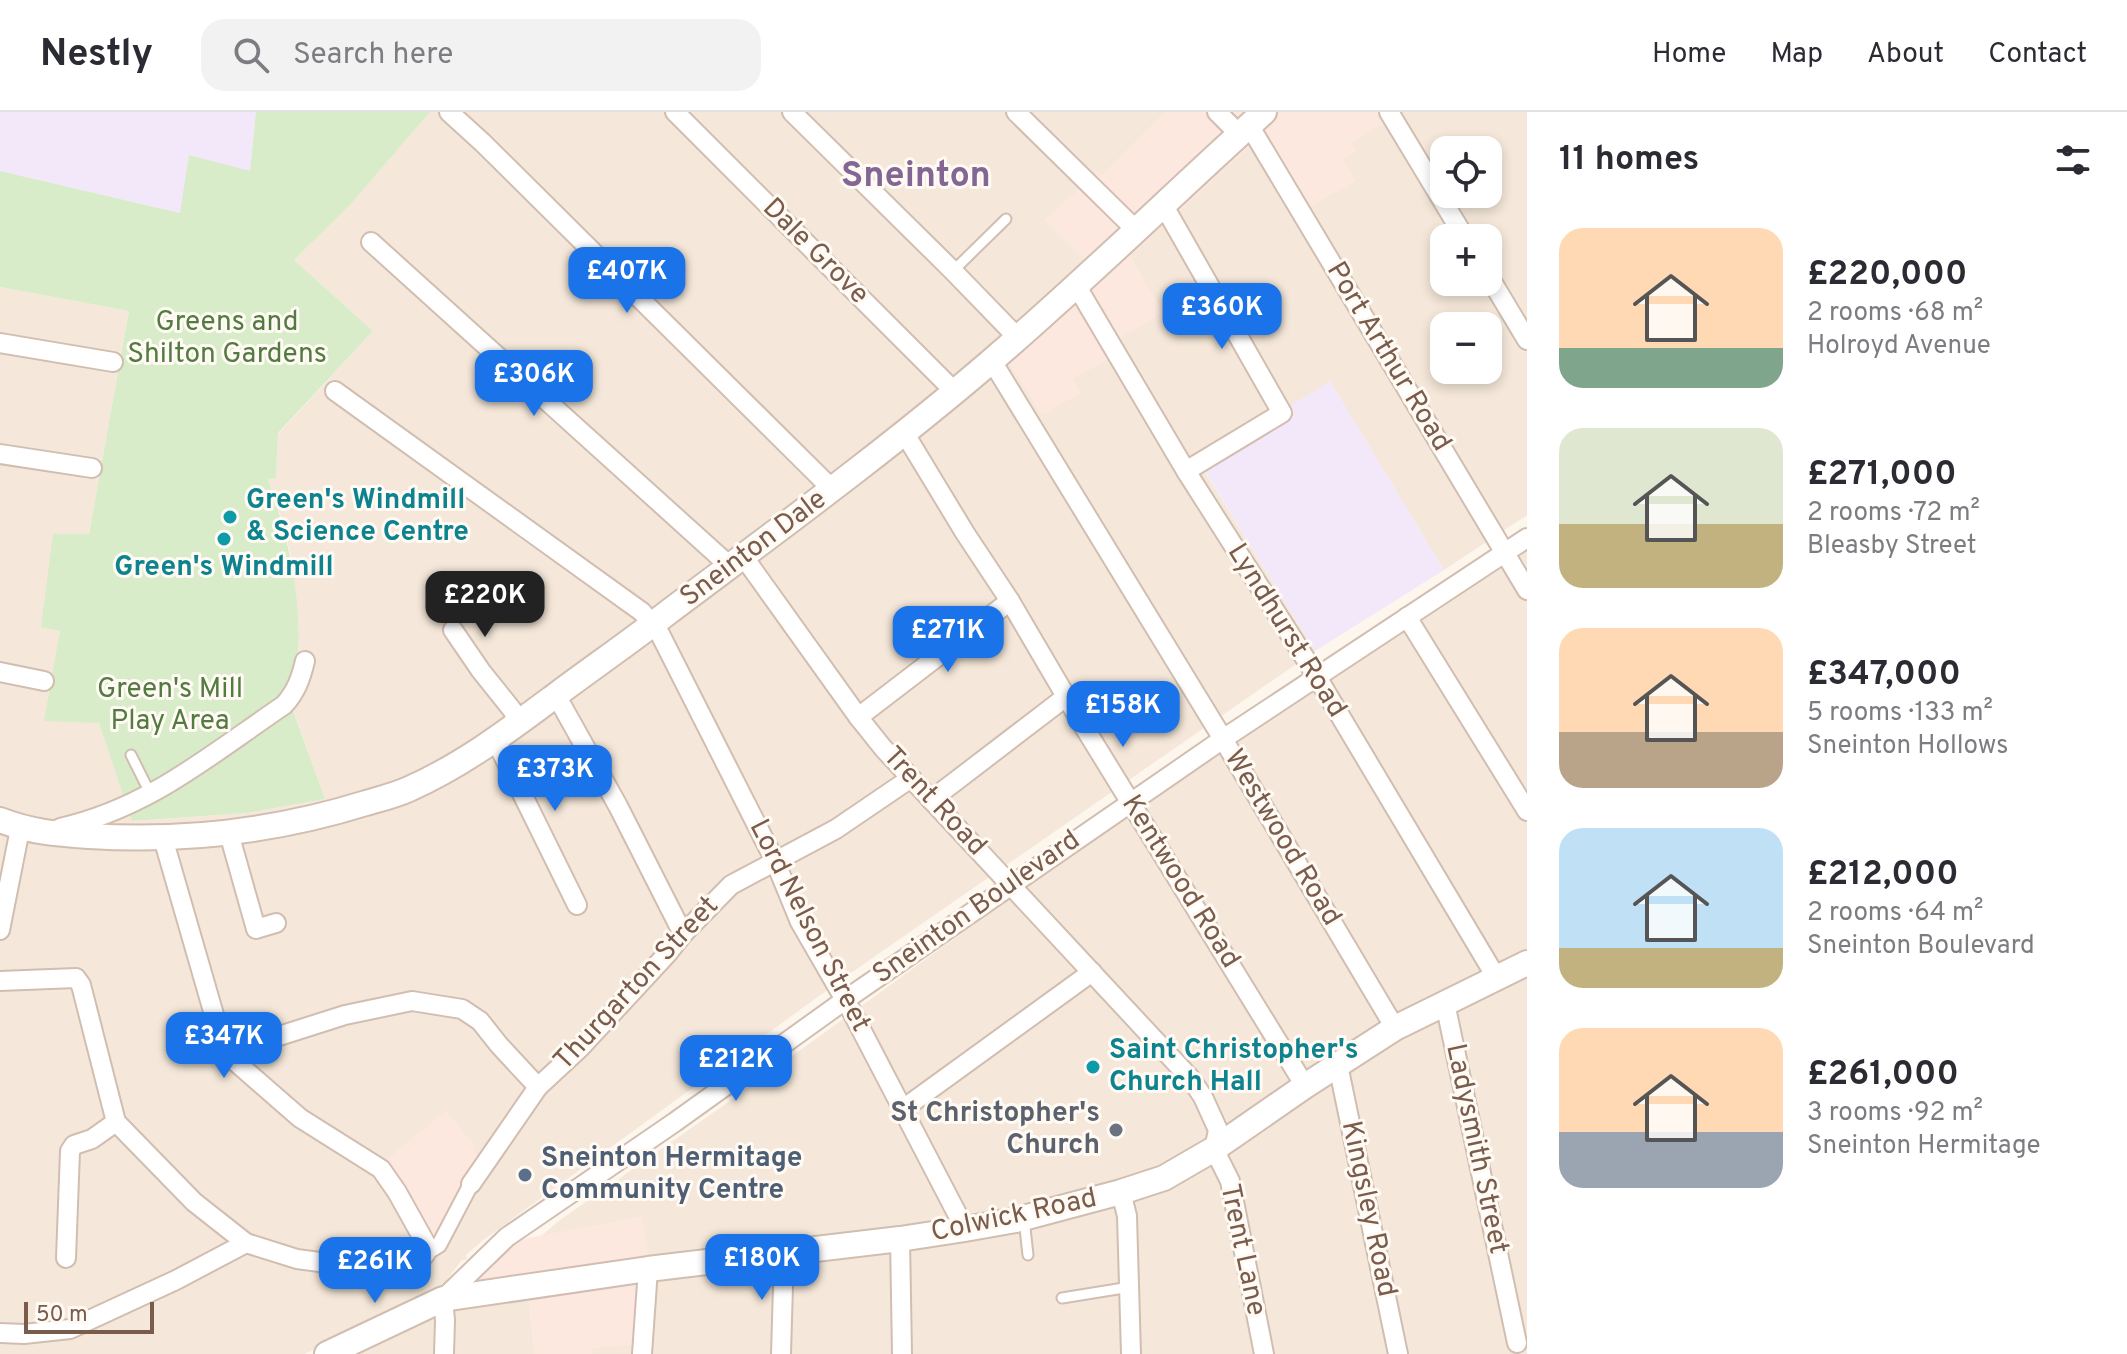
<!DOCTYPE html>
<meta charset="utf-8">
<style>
:root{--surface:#fff;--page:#f2f2f3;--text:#2b2b33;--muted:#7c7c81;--line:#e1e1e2;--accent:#1a73e8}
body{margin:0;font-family:Overpass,sans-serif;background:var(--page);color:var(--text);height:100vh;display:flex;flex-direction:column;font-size:30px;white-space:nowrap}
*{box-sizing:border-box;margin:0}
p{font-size:26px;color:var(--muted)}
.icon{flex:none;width:44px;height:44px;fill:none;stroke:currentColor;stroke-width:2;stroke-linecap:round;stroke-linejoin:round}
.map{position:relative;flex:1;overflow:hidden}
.details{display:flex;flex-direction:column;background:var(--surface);width:600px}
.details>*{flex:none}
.buttons{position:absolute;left:1430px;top:24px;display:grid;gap:16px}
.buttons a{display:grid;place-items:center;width:72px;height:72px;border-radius:16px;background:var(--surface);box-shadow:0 4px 12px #0003;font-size:40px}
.scale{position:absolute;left:24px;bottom:20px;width:130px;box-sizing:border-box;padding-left:8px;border:4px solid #7a5c4d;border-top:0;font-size:22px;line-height:28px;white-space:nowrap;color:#7a5c4d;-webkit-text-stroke:6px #fffaf3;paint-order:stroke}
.price{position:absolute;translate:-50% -68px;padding:0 18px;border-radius:16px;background:var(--accent);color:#fff;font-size:26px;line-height:52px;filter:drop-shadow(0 2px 4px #0008)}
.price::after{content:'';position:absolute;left:50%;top:48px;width:24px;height:18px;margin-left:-12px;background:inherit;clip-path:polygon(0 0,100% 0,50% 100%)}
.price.active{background:#222;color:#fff}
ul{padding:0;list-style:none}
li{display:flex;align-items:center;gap:24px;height:200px;padding:0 32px}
li span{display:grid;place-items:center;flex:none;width:224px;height:160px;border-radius:24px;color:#555}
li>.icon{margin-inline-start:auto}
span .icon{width:96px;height:96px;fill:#fffc;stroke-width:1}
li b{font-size:34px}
h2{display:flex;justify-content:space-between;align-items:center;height:96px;padding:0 32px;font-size:34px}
header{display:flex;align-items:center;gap:48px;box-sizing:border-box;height:112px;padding:0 40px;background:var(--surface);border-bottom:2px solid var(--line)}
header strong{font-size:38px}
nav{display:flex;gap:44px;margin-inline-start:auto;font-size:28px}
.search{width:560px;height:72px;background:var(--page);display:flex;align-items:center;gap:20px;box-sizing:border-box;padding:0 28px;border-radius:24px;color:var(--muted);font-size:30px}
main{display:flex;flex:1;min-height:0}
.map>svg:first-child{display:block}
.residential{fill:#f5e8da;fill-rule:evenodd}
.commercial{fill:#fde8e0}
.education{fill:#f3e8fa}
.green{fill:#d8ecc9}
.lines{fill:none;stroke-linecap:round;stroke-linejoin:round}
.service-casing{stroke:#d1beb0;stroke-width:13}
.pedestrian-casing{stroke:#d1beb0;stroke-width:18}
.minor-casing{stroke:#d1beb0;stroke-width:22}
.tertiary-casing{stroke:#d1beb0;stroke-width:28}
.service{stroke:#fff;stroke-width:9}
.pedestrian{stroke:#fff;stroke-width:14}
.minor{stroke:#fff;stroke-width:18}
.tertiary{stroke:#fff;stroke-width:24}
.culture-dot{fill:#0f9aa8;stroke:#fffaf3;stroke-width:3}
.worship-dot{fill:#6b7280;stroke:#fffaf3;stroke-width:3}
.service-dot{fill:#5c6f8a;stroke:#fffaf3;stroke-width:3}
.labels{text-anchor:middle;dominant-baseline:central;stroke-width:6;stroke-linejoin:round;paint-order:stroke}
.street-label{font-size:28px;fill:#7a5c4d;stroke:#fffaf3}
.park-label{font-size:28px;fill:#537a41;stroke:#fffaf3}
.culture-label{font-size:28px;font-weight:bold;fill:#0d838f;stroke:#fffaf3;text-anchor:start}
.worship-label{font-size:28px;font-weight:bold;fill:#5b616d;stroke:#fffaf3;text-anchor:end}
.service-label{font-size:28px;font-weight:bold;fill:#4e5e75;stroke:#fffaf3;text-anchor:start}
.district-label{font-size:36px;font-weight:bold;fill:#846695;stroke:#fffaf3}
</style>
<header>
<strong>Nestly</strong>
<div class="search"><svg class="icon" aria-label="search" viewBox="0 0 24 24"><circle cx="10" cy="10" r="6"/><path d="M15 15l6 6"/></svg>Search here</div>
<nav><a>Home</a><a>Map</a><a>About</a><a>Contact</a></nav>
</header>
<main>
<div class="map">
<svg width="1527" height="1242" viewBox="0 0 1527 1242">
<rect width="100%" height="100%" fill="#fdf6ec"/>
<g class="residential">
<path d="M430,0H1527V403L1444,458L1330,270L1290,295L1295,303L1205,360L1315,539L848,863L482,1129L466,1143L467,1147L461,1149L446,1169L422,1189L304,1242H0V175L129,199L89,422L41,514L60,519L58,536L99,610L133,709L247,701L325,687L286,578L291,445L282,408L268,366H276L278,322L373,219L294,148L351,92ZM1444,38H1488V82H1444ZM1444,126H1488V170H1444ZM1444,214H1488V258H1444Z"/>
<path d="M1527,437V1242H592V1236L642,1105L540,1125L560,1108L734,986L1121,706L1323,564Z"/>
<path d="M528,1185L535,1242H349L433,1202Z"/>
</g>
<g class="commercial">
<path d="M1165,0H1385L1389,8L1351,30L1356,39L1342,47L1355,69L1309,95L1263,22L1130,144L1163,201L1102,236L1108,247L1073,267L1080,281L1042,303L1007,248L1102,165L1045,108L1098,60L1102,63Z"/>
<path d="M446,999L473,1032L480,1052L433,1129L385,1049Z"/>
<path d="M642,1105L649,1148L477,1169V1166L512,1129Z"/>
<path d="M645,1167L641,1232L592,1236V1242H535L528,1185Z"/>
</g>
<g class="education">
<path d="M0,0H256L250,59L180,101L0,59Z"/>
<path d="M1330,269L1444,458L1315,539L1205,359L1295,303L1290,294Z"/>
</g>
<path class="green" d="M256,0H430L351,92L294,148L373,219L278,321L276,366L268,367C287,421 301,479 298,537C297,552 291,565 286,579L325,687L247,701L132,709L99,611L44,609L60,519L41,515L53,422H89L129,199L0,175V59L180,101L189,43L250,59Z"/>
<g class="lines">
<defs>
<g id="service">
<path d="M953,159L1006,107"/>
<path d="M131,643L151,683"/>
<path d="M1024,1107L1028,1143"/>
<path d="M1062,1186L1130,1175"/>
</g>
<path id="pedestrian" d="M426,1141L439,1133L471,1072"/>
<g id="minor">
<path d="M449,0L483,31L833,378"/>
<path d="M675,0L955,280"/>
<path d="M792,0L953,159L1018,226"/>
<path d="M1016,0L1136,118"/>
<path d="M1217,0L1240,23"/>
<path d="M1389,0L1465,126"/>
<path d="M1249,13L1527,478"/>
<path d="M1164,94L1282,301L1186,359"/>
<path d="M371,130L723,448L728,455"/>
<path d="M1488,163L1527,228"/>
<path d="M1076,173L1186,359L1317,565L1496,865"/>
<path d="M0,231L113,250"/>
<path d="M992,249L1223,627L1395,916"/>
<path d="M335,279L642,500L660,522L775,749L800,810L852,900L965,1117"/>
<path d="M905,322L965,421L1010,489L1081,610L1305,974"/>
<path d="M0,342L92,356"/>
<path d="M743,444L859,606L883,636L1191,967L1203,985L1218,1018L1214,1037L1230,1069L1264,1242"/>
<path d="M1407,505L1527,699"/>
<path d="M453,518L481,559L513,599L518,612"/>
<path d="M0,560L44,569"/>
<path d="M556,583L618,694L683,822"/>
<path d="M859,606L865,600L1010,489"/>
<path d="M496,629L577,793"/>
<path d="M931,688L1067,584"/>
<path d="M60,716C149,696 210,643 284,593C296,580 301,566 305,549"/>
<path d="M232,720V732L256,817L276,811"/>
<path d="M0,818L18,727L23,717"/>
<path d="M0,869L76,866L81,873L116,1010L194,1090L246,1131L297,1147L334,1152L387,1154L410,1153L420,1149L426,1141V1132L397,1080L381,1057L300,1006L229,944L215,906L163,726"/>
<path d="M1445,891L1517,1231"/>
<path d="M229,944L276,925L345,903L412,889L462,897L480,909L499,933L538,975"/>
<path d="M1338,953L1398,1242"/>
<path d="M903,997L1092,860"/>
<path d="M471,1072L538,975L580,936L668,841L683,822L731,773L836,717L911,666"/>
<path d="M1121,1080L1127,1104L1131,1242"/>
<path d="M900,1127L902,1242"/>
<path d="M66,1146L70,1039L74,1033L92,1027L116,1010"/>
<path d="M0,1221L24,1222L70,1217L176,1168L246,1131"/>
<path d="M444,1242L445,1208L443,1187L507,1125L675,1010L845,888L1223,627L1527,426"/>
<path d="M642,1242L648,1157"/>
<path d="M781,1242L784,1140"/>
</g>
<g id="tertiary">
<path d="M0,708C31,720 56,722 89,724C183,730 276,719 366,691C380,687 396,683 409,677C463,653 509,618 556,583C592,556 630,530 666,502C775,420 885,340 989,251C1084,170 1172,83 1264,0"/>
<path d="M327,1242L443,1187L648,1157L900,1127L965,1117L1016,1108L1121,1080L1164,1066L1214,1037L1305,974L1395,916L1527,851"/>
</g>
</defs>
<use href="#service" class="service-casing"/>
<use href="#pedestrian" class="pedestrian-casing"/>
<use href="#minor" class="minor-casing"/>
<use href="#tertiary" class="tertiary-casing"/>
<use href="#service" class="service"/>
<use href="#pedestrian" class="pedestrian"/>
<use href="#minor" class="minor"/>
<use href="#tertiary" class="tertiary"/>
</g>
<g class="culture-dot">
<circle cx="230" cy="405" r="8"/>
<circle cx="224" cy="427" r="8"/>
<circle cx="1093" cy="955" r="8"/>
</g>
<circle class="worship-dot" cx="1116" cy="1018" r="8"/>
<circle class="service-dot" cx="525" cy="1063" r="8"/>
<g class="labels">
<g class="street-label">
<text transform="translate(815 140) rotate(45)">Dale Grove</text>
<text transform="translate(1388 245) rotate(59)">Port Arthur Road</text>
<text transform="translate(754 437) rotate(-37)">Sneinton Dale</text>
<text transform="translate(1286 519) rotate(58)">Lyndhurst Road</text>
<text transform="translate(934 690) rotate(47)">Trent Road</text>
<text transform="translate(1282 726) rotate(59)">Westwood Road</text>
<text transform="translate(1180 770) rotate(58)">Kentwood Road</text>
<text transform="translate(977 796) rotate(-35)">Sneinton Boulevard</text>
<text transform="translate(809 814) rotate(63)">Lord Nelson Street</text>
<text transform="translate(637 872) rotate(-47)">Thurgarton Street</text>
<text transform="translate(1476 1037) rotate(78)">Ladysmith Street</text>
<text transform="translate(1368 1097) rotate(78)">Kingsley Road</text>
<text transform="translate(1014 1104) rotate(-12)">Colwick Road</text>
<text transform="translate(1242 1138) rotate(78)">Trent Lane</text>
</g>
<g class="park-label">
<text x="227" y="211">Greens and<tspan x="227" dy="32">Shilton Gardens</tspan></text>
<text x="170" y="578">Green's Mill<tspan x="170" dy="32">Play Area</tspan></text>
</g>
<g class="culture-label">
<text x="246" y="389">Green's Windmill<tspan x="246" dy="32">&amp; Science Centre</tspan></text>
<text x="224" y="456" text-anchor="middle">Green's Windmill</text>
<text x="1109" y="939">Saint Christopher's<tspan x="1109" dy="32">Church Hall</tspan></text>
</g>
<g class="worship-label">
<text x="1100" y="1002">St Christopher's<tspan x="1100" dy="32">Church</tspan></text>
</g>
<g class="service-label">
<text x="541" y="1047">Sneinton Hermitage<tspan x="541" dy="32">Community Centre</tspan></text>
</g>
<g class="district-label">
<text x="916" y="65">Sneinton</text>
</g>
</g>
</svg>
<div class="buttons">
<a><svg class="icon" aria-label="locate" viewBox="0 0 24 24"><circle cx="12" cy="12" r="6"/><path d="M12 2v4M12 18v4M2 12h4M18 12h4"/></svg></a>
<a>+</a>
<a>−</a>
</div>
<div class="scale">50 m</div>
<b class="price" style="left:627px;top:203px">£407K</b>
<b class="price" style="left:1222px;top:239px">£360K</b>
<b class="price" style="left:534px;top:306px">£306K</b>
<b class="price active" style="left:485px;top:527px">£220K</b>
<b class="price" style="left:948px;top:562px">£271K</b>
<b class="price" style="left:1123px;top:637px">£158K</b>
<b class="price" style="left:555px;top:701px">£373K</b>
<b class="price" style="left:224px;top:968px">£347K</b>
<b class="price" style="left:736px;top:991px">£212K</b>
<b class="price" style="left:762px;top:1190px">£180K</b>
<b class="price" style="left:375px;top:1193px">£261K</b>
</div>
<section class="details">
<h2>11 homes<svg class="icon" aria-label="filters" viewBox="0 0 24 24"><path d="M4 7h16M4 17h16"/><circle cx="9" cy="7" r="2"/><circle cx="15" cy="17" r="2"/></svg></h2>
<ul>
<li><span style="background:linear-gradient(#ffd9b3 75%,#7fa58c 0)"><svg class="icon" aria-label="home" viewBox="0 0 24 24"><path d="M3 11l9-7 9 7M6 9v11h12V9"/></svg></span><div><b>£220,000</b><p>2 rooms · 68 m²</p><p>Holroyd Avenue</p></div></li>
<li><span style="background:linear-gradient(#dfe7d0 60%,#c2b280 0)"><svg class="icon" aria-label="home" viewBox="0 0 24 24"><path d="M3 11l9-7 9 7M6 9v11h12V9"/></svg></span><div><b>£271,000</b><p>2 rooms · 72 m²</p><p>Bleasby Street</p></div></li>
<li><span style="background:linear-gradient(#ffd9b3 65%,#b9a48a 0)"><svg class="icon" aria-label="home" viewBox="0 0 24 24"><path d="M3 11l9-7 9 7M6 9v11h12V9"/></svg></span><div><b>£347,000</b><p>5 rooms · 133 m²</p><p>Sneinton Hollows</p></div></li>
<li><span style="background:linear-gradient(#bfe0f5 75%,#c2b280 0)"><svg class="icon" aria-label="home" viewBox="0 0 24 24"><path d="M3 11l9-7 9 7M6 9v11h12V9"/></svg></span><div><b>£212,000</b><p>2 rooms · 64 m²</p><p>Sneinton Boulevard</p></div></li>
<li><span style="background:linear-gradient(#ffd9b3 65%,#9aa5b1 0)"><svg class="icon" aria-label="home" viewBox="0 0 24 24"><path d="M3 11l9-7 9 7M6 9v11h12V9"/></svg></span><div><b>£261,000</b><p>3 rooms · 92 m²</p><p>Sneinton Hermitage</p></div></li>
</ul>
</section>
</main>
